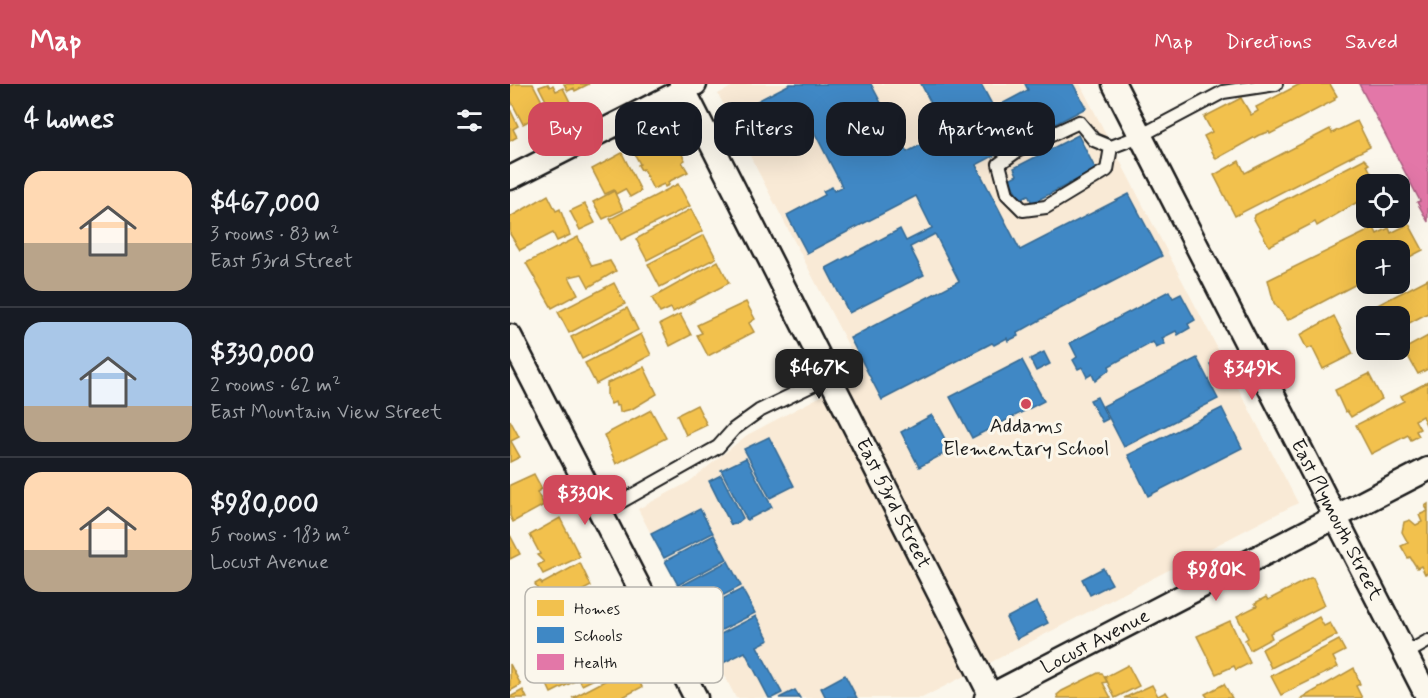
<!DOCTYPE html>
<meta charset="utf-8">
<style>
:root{--surface:#171b24;--page:#242831;--text:#f1f3f6;--muted:#9ea1a6;--line:#363941;--accent:#d1495b}
body{margin:0;font-family:Mynerve,sans-serif;background:var(--page);color:var(--text);height:100vh;display:flex;flex-direction:column;font-size:22px;white-space:nowrap}
*{box-sizing:border-box;margin:0}
p{font-size:20px;color:var(--muted)}
.icon{flex:none;width:33px;height:33px;fill:none;stroke:currentColor;stroke-width:2;stroke-linecap:round;stroke-linejoin:round}
.map{position:relative;flex:1;overflow:hidden}
.side{display:flex;flex-direction:column;background:var(--surface);width:510px}
.side>*{flex:none}
.guide{position:absolute;left:18px;top:18px;width:570px;height:54px;display:flex;gap:12px}
.fabs{position:absolute;left:846px;top:90px;display:grid;gap:12px}
.fabs a{display:grid;place-items:center;width:54px;height:54px;border-radius:12px;background:var(--surface);box-shadow:0 6px 24px #0002;font-size:30px}
.price{position:absolute;translate:-50% -51px;padding:0 14px;border-radius:12px;background:var(--accent);color:#fff;font-size:20px;line-height:39px;filter:drop-shadow(0 2px 3px #0008)}
.price::after{content:'';position:absolute;left:50%;top:36px;width:18px;height:14px;margin-left:-9px;background:inherit;clip-path:polygon(0 0,100% 0,50% 100%)}
.price.on{background:#222;color:#fff}
ul{padding:0;list-style:none}
li{display:flex;align-items:center;gap:18px;height:150px;padding:0 24px}
li+li{border-top:2px solid var(--line)}
li span{display:grid;place-items:center;flex:none;width:168px;height:120px;border-radius:18px;color:#555}
li>.icon{margin-inline-start:auto}
span .icon{width:72px;height:72px;fill:#fffc;stroke-width:1}
li b{font-size:26px}
h2{display:flex;justify-content:space-between;align-items:center;height:72px;padding:0 24px;font-size:26px}
.chip{padding:0 21px;border-radius:18px;background:var(--surface);box-shadow:0 6px 24px #0002;font-size:21px;line-height:54px}
.chip.on{background:var(--accent);color:#fff}
header{display:flex;align-items:center;gap:36px;box-sizing:border-box;height:84px;padding:0 30px;background:var(--accent);color:#fff}
header strong{font-size:28px}
nav{display:flex;gap:33px;margin-inline-start:auto;font-size:21px}
main{display:flex;flex:1;min-height:0}
.map>svg:first-child{display:block}
.built{fill:#f9ead6}
.homes{fill:#f2c14e;stroke:#b2903f;stroke-width:1.5}
.schools{fill:#3f88c5;stroke:#346892;stroke-width:1.5}
.health{fill:#e377a8;stroke:#a75c7e;stroke-width:1.5}
.lines{fill:none;stroke-linecap:round;stroke-linejoin:round}
.service-casing{stroke:#1c1c1c;stroke-width:16}
.minor-casing{stroke:#1c1c1c;stroke-width:27}
.service{stroke:#fbf7ec;stroke-width:12}
.minor{stroke:#fbf7ec;stroke-width:22}
.poi-dot{fill:#d1495b;stroke:#fbf7ec;stroke-width:2}
.labels{text-anchor:middle;dominant-baseline:central;stroke-width:6;stroke-linejoin:round;paint-order:stroke}
.poi-label{font-size:20px;fill:#1c1c1c;stroke:#fbf7ec}
.street-label{font-size:20px;fill:#1c1c1c;stroke:#fbf7ec}
.key{fill:#fbf7ec;stroke:#b8b5ae;stroke-width:1.5}
.key-label{font-size:16px;fill:#1c1c1c}
</style>
<header>
<strong>Map</strong>
<nav><a>Map</a><a>Directions</a><a>Saved</a></nav>
</header>
<main>
<section class="side">
<h2>4 homes<svg class="icon" aria-label="filters" viewBox="0 0 24 24"><path d="M4 7h16M4 17h16"/><circle cx="9" cy="7" r="2"/><circle cx="15" cy="17" r="2"/></svg></h2>
<ul>
<li><span style="background:linear-gradient(#ffd9b3 60%,#b9a48a 0)"><svg class="icon" aria-label="home" viewBox="0 0 24 24"><path d="M3 11l9-7 9 7M6 9v11h12V9"/></svg></span><div><b>$467,000</b><p>3 rooms · 83 m²</p><p>East 53rd Street</p></div></li>
<li><span style="background:linear-gradient(#a9c7e8 70%,#b9a48a 0)"><svg class="icon" aria-label="home" viewBox="0 0 24 24"><path d="M3 11l9-7 9 7M6 9v11h12V9"/></svg></span><div><b>$330,000</b><p>2 rooms · 62 m²</p><p>East Mountain View Street</p></div></li>
<li><span style="background:linear-gradient(#ffd9b3 65%,#b9a48a 0)"><svg class="icon" aria-label="home" viewBox="0 0 24 24"><path d="M3 11l9-7 9 7M6 9v11h12V9"/></svg></span><div><b>$980,000</b><p>5 rooms · 183 m²</p><p>Locust Avenue</p></div></li>
</ul>
</section>
<div class="map">
<svg width="918" height="614" viewBox="0 0 918 614">
<rect width="100%" height="100%" fill="#fbf7ec"/>
<filter id="ink" filterUnits="userSpaceOnUse"><feTurbulence type="fractalNoise" baseFrequency=".0167" numOctaves="2"/><feDisplacementMap in="SourceGraphic" scale="12" xChannelSelector="R" yChannelSelector="G"/><feConvolveMatrix kernelMatrix="1 2 1 2 8 2 1 2 1" color-interpolation-filters="sRGB"/></filter>
<g filter="url(#ink)">
<path class="built" d="M227,0H570L788,419L412,614H226L128,425L179,398L237,351L353,290L208,10Z"/>
<g class="homes">
<path d="M4,0H23L37,27L13,40L0,15V2Z"/>
<path d="M38,0L40,3L43,1L46,7L53,4L67,32L49,42L29,3Z"/>
<path d="M54,0H79L65,7L64,4L58,7Z"/>
<path d="M790,0H820L827,12L824,14L825,16L760,50L759,48L749,51L706,75L694,52L702,48L694,33L731,14L741,31L748,27L746,23Z"/>
<path d="M0,25L8,42L3,45L7,53L0,57Z"/>
<path d="M161,37L167,48L162,51L175,76L172,78L178,88L158,98L159,101L155,103L154,100L143,105L133,85L131,86L128,81L130,80L119,60Z"/>
<path d="M847,37L860,63L725,132L704,91L729,77L735,89L820,45L822,49Z"/>
<path d="M112,69L131,107L120,113L115,105L106,110L104,106L95,110L82,85Z"/>
<path d="M854,75L859,80L857,81L867,100H856V113L807,142L805,138L759,162L744,135L745,131Z"/>
<path d="M168,100L180,122L111,156L100,135Z"/>
<path d="M104,107L113,126L93,135L83,118Z"/>
<path d="M38,111L46,127L50,125L60,151L47,157L43,149L10,166L0,150V133Z"/>
<path d="M75,120L85,139L70,146L60,127Z"/>
<path d="M181,125L193,147L137,176L126,155Z"/>
<path d="M899,140L913,166L890,178V166H856V195L778,236L764,219L758,196L864,144L867,150L879,144L881,149Z"/>
<path d="M194,151L206,174L150,203L138,180Z"/>
<path d="M68,153L82,182L100,177L106,187L79,203L72,190L59,193L68,210L42,224L16,179Z"/>
<path d="M208,177L219,199L163,228L161,224L150,229L142,214Z"/>
<path d="M918,195V229L890,244V232H856V242L850,230Z"/>
<path d="M104,199L115,220L59,249L48,228Z"/>
<path d="M236,218L245,235L239,239L244,248L198,272L187,251L192,249L187,241Z"/>
<path d="M117,224L128,246L72,275L61,253Z"/>
<path d="M170,230L181,251L160,262L150,240Z"/>
<path d="M824,232L843,270L813,285L802,263L797,265L790,251Z"/>
<path d="M131,250L141,271L86,300L75,279Z"/>
<path d="M918,252V285L908,290L894,265Z"/>
<path d="M134,283L147,310L122,325L110,328L109,321L106,322L105,318L101,320L97,312V299Z"/>
<path d="M859,290L872,315L841,333L837,327L835,328L825,306Z"/>
<path d="M918,298V345L912,332L905,336L910,345L906,347L909,352L901,356L898,351L861,370L846,341L894,317L891,312Z"/>
<path d="M187,321L197,341L176,351L167,331Z"/>
<path d="M141,326L156,354L106,380L94,351Z"/>
<path d="M0,336L9,353L1,357L10,373L0,378Z"/>
<path d="M24,390L32,405L27,408L34,421L3,438L0,432V401Z"/>
<path d="M918,420V489L915,490L911,482L907,484L900,473L898,474L891,462L898,459L892,448L894,438L900,436L906,441L912,438L909,431L918,427L915,422Z"/>
<path d="M50,434L70,473L33,490L28,481L34,478L27,471L30,470L20,451Z"/>
<path d="M0,451L10,470L0,475Z"/>
<path d="M70,479L81,502L53,517L51,512L35,521L25,500L30,497L32,500Z"/>
<path d="M800,494H803L815,521L760,549L762,554L740,566L735,556L738,554L727,532L747,522L745,519L756,513L758,516Z"/>
<path d="M809,533L814,542L820,539L827,551L761,584L752,565Z"/>
<path d="M90,534L102,557L110,553L115,563L108,567L111,573L104,576L105,585L72,601L69,595L41,609L34,594L74,574L73,572L48,585L36,561Z"/>
<path d="M720,537L740,579L726,586L724,582L706,590L687,552Z"/>
<path d="M829,556L835,567L823,573L828,583L771,611L761,592Z"/>
<path d="M0,580L11,601L0,607Z"/>
<path d="M618,581L629,602L605,614L595,593Z"/>
<path d="M123,582L132,603L111,614H62Z"/>
<path d="M844,584L850,600L846,602L852,614H792Z"/>
<path d="M588,589H592L597,598L593,599L601,614H548L547,611L552,607Z"/>
<path d="M714,600L722,614H698L695,610Z"/>
<path d="M642,601L648,612L656,608L660,614H614Z"/>
<path d="M13,606L17,614H0V613Z"/>
</g>
<g class="schools">
<path d="M280,0H361L397,68L436,48L411,0H471L484,24L518,6L515,0H563L576,24L466,81L510,166L619,110L652,172L546,227L507,249L508,252L498,257L497,254L484,261L482,259L372,316L340,254L449,197L425,150L400,163L414,191L339,229L316,184L390,145L396,157L422,144L406,112L297,169L277,131L315,111L313,107L322,103L324,107L332,103L330,98L299,38L244,66L224,29Z"/>
<path d="M568,51L586,86L522,119L518,111L510,115L499,95L507,91L504,84Z"/>
<path d="M659,207L663,214L671,210L685,236L678,240L680,244L668,251L666,247L652,254L655,260L646,264L643,258L599,282L600,285L585,297L582,290L577,293L572,283L568,285L563,276L567,273L560,259Z"/>
<path d="M534,268L540,280L526,287L520,275Z"/>
<path d="M687,274L708,315L614,363L593,322Z"/>
<path d="M709,275L721,298L712,302L700,280Z"/>
<path d="M512,276L534,317L462,354L440,313Z"/>
<path d="M587,313L598,335L592,338L580,316Z"/>
<path d="M712,324L732,364L638,412L618,371Z"/>
<path d="M422,331L441,366L409,383L391,348Z"/>
<path d="M259,353L284,402L260,414L234,365Z"/>
<path d="M236,374L262,423L237,436L211,386Z"/>
<path d="M211,391L233,434L226,440L221,441L199,397Z"/>
<path d="M190,425L203,449L154,474L141,450Z"/>
<path d="M204,451L217,475L168,501L155,477Z"/>
<path d="M218,477L231,502L182,528L169,503Z"/>
<path d="M593,484L602,500L580,511L572,495Z"/>
<path d="M232,505L245,529L196,554L183,530Z"/>
<path d="M527,518L538,539L507,555L496,534Z"/>
<path d="M246,532L259,556L247,562L272,609L262,614H259L235,568L209,581L197,557Z"/>
<path d="M335,591L347,614H316L311,604Z"/>
<path d="M285,606L290,614H269Z"/>
</g>
<path class="health" d="M849,0H918V138L907,118L910,117Z"/>
<g class="lines">
<defs>
<g id="service">
<path d="M601,63L584,56L569,38L507,67L489,80L497,110L513,126L536,123L597,86L601,63L630,52L713,8L766,0"/>
<path d="M91,429L208,363L224,345L249,327L319,293"/>
<path d="M895,570L918,557"/>
</g>
<g id="minor">
<path id="s1" d="M171,0L482,614"/>
<path id="s2" d="M604,0L918,614"/>
<path d="M0,94L185,0"/>
<path d="M0,252L186,614"/>
<path id="s3" d="M476,614L918,385"/>
</g>
</defs>
<use href="#service" class="service-casing"/>
<use href="#minor" class="minor-casing"/>
<use href="#service" class="service"/>
<use href="#minor" class="minor"/>
</g>
</g>
<circle class="poi-dot" cx="516" cy="320" r="6"/>
<g class="labels">
<g class="poi-label">
<text x="516" y="342">Addams<tspan x="516" dy="23">Elementary School</tspan></text>
</g>
<g class="street-label">
<text stroke="none"><textPath href="#s1" startOffset="470">East 53rd Street</textPath></text>
<text stroke="none"><textPath href="#s2" startOffset="489">East Plymouth Street</textPath></text>
<text stroke="none"><textPath href="#s3" startOffset="123">Locust Avenue</textPath></text>
</g>
</g>
<rect x="15" y="503" width="198" height="96" rx="9" class="key"/>
<rect x="27" y="516" width="27" height="16" fill="#f2c14e"/>
<rect x="27" y="543" width="27" height="16" fill="#3f88c5"/>
<rect x="27" y="570" width="27" height="16" fill="#e377a8"/>
<g class="key-label">
<text x="64" y="530">Homes</text>
<text x="64" y="557">Schools</text>
<text x="64" y="584">Health</text>
</g>
</svg>
<div class="fabs">
<a><svg class="icon" aria-label="locate" viewBox="0 0 24 24"><circle cx="12" cy="12" r="6"/><path d="M12 2v4M12 18v4M2 12h4M18 12h4"/></svg></a>
<a>+</a>
<a>−</a>
</div>
<b class="price on" style="left:309px;top:316px">$467K</b>
<b class="price" style="left:742px;top:317px">$349K</b>
<b class="price" style="left:75px;top:442px">$330K</b>
<b class="price" style="left:706px;top:518px">$980K</b>
<div class="guide">
<a class="chip on">Buy</a>
<a class="chip">Rent</a>
<a class="chip">Filters</a>
<a class="chip">New</a>
<a class="chip">Apartment</a>
</div>
</div>
</main>
